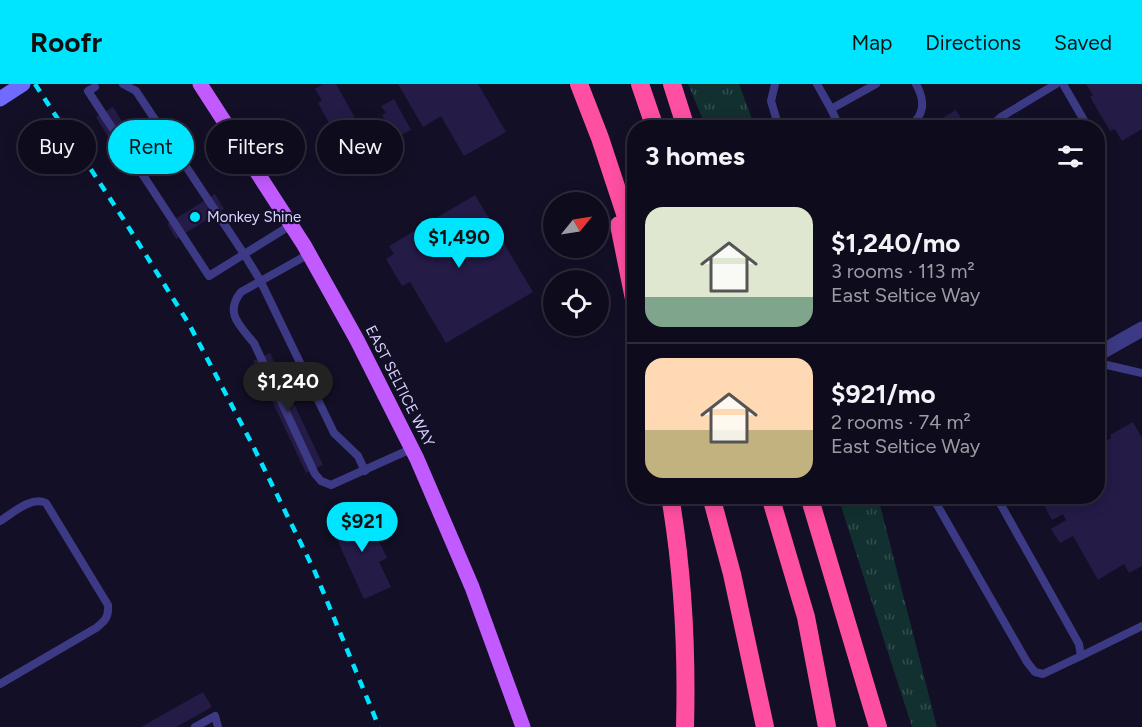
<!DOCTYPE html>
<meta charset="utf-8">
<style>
:root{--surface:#0e0b1c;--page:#1c1929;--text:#f1f3f6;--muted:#9b9ba3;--line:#2e2b3b;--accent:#00e5ff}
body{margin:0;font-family:Figtree,sans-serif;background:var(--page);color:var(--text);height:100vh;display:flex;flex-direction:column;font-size:22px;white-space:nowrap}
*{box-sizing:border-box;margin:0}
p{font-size:20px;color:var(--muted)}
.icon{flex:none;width:33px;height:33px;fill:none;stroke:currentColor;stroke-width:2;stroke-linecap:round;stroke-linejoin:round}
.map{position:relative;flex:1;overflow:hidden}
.details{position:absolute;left:627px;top:36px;width:478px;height:384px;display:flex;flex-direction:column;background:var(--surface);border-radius:24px;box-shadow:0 3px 15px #0003,0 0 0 2px var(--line)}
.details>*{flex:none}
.top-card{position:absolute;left:18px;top:36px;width:519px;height:54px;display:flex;gap:12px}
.needle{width:39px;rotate:60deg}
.tools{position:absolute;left:543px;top:108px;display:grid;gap:12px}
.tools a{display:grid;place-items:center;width:66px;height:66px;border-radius:50%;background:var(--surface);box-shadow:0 3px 15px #0003,0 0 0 2px var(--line);font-size:30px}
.price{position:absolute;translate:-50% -51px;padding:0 14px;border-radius:21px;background:var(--accent);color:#111;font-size:20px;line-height:39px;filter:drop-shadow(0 2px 3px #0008)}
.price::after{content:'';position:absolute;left:50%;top:36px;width:18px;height:14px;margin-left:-9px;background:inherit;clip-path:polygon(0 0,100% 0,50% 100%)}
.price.active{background:#222;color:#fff}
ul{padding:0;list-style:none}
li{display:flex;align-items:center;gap:18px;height:150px;padding:0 18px}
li+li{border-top:2px solid var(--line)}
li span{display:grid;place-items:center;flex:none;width:168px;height:120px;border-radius:18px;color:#555}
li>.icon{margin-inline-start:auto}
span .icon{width:72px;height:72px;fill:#fffc;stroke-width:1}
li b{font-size:26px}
h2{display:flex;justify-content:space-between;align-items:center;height:72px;padding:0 18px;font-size:26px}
.tag{padding:0 21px;border-radius:27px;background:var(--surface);box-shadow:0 3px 15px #0003,0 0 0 2px var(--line);font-size:21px;line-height:54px}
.tag.active{background:var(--accent);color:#111}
header{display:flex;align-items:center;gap:36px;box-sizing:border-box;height:84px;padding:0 30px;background:var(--accent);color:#111}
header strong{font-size:28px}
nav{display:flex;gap:33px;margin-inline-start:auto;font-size:21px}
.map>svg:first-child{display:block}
.grass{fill:url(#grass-tufts)}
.building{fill:#241b47}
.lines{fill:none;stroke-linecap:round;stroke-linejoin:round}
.lane{stroke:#3d3a85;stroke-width:8}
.street{stroke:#3d3a85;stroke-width:15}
.secondary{stroke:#6f6bff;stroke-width:15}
.primary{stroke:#c25bff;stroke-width:15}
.highway{stroke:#ff4fa3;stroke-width:18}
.rail{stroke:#00e5ff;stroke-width:4.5;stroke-dasharray:9 8;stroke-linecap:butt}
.poi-dot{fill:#00e5ff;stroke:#130f26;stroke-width:2}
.labels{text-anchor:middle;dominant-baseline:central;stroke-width:4.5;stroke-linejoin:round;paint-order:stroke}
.poi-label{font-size:15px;fill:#d9d4ff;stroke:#130f26;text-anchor:start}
.street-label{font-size:15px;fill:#d9d4ff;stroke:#130f26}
</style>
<header>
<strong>Roofr</strong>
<nav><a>Map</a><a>Directions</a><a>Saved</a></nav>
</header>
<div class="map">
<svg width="1142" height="643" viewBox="0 0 1142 643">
<defs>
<pattern id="grass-tufts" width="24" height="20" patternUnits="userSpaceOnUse" patternTransform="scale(1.5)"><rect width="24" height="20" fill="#12302f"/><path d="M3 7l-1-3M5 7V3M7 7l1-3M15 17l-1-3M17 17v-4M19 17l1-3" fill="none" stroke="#344d4e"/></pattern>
</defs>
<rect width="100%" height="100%" fill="#130f26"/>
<g class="grass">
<path d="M688,0H739L755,43H706Z"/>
<path d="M838,413H878L937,643H912Z"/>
</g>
<g class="building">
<path d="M323,0H336L358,39L336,52L318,19L322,16L315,5Z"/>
<path d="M398,0H478L506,48L464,72L441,32L423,43Z"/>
<path d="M1086,0H1142V45L1122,57L1115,45L1110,47L1090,13L1093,11Z"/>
<path d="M394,15L411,46L395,54L382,31L386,29L381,22Z"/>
<path d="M113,23L127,45L110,56L96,33Z"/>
<path d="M956,26L967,44H925Z"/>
<path d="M215,110L224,125L176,155L167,140Z"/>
<path d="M475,111L533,208L446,259L410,198L402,202L386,175L394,170L389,162Z"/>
<path d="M270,269L323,381L306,389L253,277Z"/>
<path d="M1133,338L1142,354V482L1129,489L1124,480L1098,496L1073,452L1060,459L1051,445L1066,436L1063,430L1052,436L1039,412H1098V362L1111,354L1110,351Z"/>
<path d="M356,426L366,447L373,444L387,474L379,478L391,503L364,515L329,438Z"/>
<path d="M203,608L212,623L176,643H141Z"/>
</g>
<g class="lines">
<g class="lane">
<path d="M123,0L136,7L244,170L260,196L334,349L358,372L365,387"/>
<path d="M775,0L771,17L779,44"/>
<path d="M817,0L831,25L876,0"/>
<path d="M1063,0L1085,38L1082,44"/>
<path d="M95,3L88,7L209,192L291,141"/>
<path d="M831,25L840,44"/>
<path d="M909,44C924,31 926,18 916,0"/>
<path d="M993,44V40L1001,33L1056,0"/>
<path d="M309,170L241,208C224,229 240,242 254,259L315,390L321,397L331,401L411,365"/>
<path d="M1098,279L1142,289"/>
<path d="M932,412L1027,578L1035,588L1043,590L1081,572L1079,560L996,412"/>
<path d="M0,437C13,429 31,412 46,419L108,521C109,533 105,537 96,544L0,600"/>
<path d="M1081,572L1142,542"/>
<path d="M195,643L215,632L218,643"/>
</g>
<path class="street" d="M1098,270L1142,245"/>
<path class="secondary" d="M0,15L23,0"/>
<path class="primary" d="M200,0L304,161L357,256L417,375L472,503L523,643"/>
<g class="highway">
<path d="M579,0L600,54L634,157"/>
<path d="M640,0L655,44"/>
<path d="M672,0L686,44"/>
<path d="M619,141L634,215"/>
<path d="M670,412C683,488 687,567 685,643"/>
<path d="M711,412L732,490L765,643"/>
<path d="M770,412L806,533L827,643"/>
<path d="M809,412L878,643"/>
</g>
<path class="rail" d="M35,0L124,136L189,240L251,358L315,488L379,643"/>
</g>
<circle class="poi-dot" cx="195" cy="133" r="6"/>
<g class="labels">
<g class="poi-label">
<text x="207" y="133">Monkey Shine</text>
</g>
<g class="street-label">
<text transform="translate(400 302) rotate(63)">EAST SELTICE WAY</text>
</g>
</g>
</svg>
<div class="tools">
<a><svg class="needle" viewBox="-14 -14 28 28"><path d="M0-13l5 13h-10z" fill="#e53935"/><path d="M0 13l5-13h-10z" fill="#9b9ba3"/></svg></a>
<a><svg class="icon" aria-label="locate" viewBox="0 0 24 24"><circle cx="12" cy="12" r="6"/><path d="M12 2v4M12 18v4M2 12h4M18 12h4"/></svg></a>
</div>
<b class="price" style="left:459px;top:185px">$1,490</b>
<b class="price active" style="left:288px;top:329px">$1,240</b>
<b class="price" style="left:362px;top:469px">$921</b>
<div class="top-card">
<a class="tag">Buy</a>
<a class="tag active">Rent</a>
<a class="tag">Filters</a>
<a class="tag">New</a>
</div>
<section class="details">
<h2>3 homes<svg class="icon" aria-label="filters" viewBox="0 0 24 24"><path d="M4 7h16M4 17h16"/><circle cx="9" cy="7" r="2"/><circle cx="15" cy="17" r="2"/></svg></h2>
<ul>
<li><span style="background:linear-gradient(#dfe7d0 75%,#7fa58c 0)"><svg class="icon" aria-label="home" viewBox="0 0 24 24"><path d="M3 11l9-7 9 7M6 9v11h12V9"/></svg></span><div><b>$1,240/mo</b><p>3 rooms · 113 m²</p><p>East Seltice Way</p></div></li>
<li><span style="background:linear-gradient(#ffd9b3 60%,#c2b280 0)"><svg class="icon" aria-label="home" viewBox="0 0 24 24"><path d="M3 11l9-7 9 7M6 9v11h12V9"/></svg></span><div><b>$921/mo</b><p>2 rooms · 74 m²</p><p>East Seltice Way</p></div></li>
</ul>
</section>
</div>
